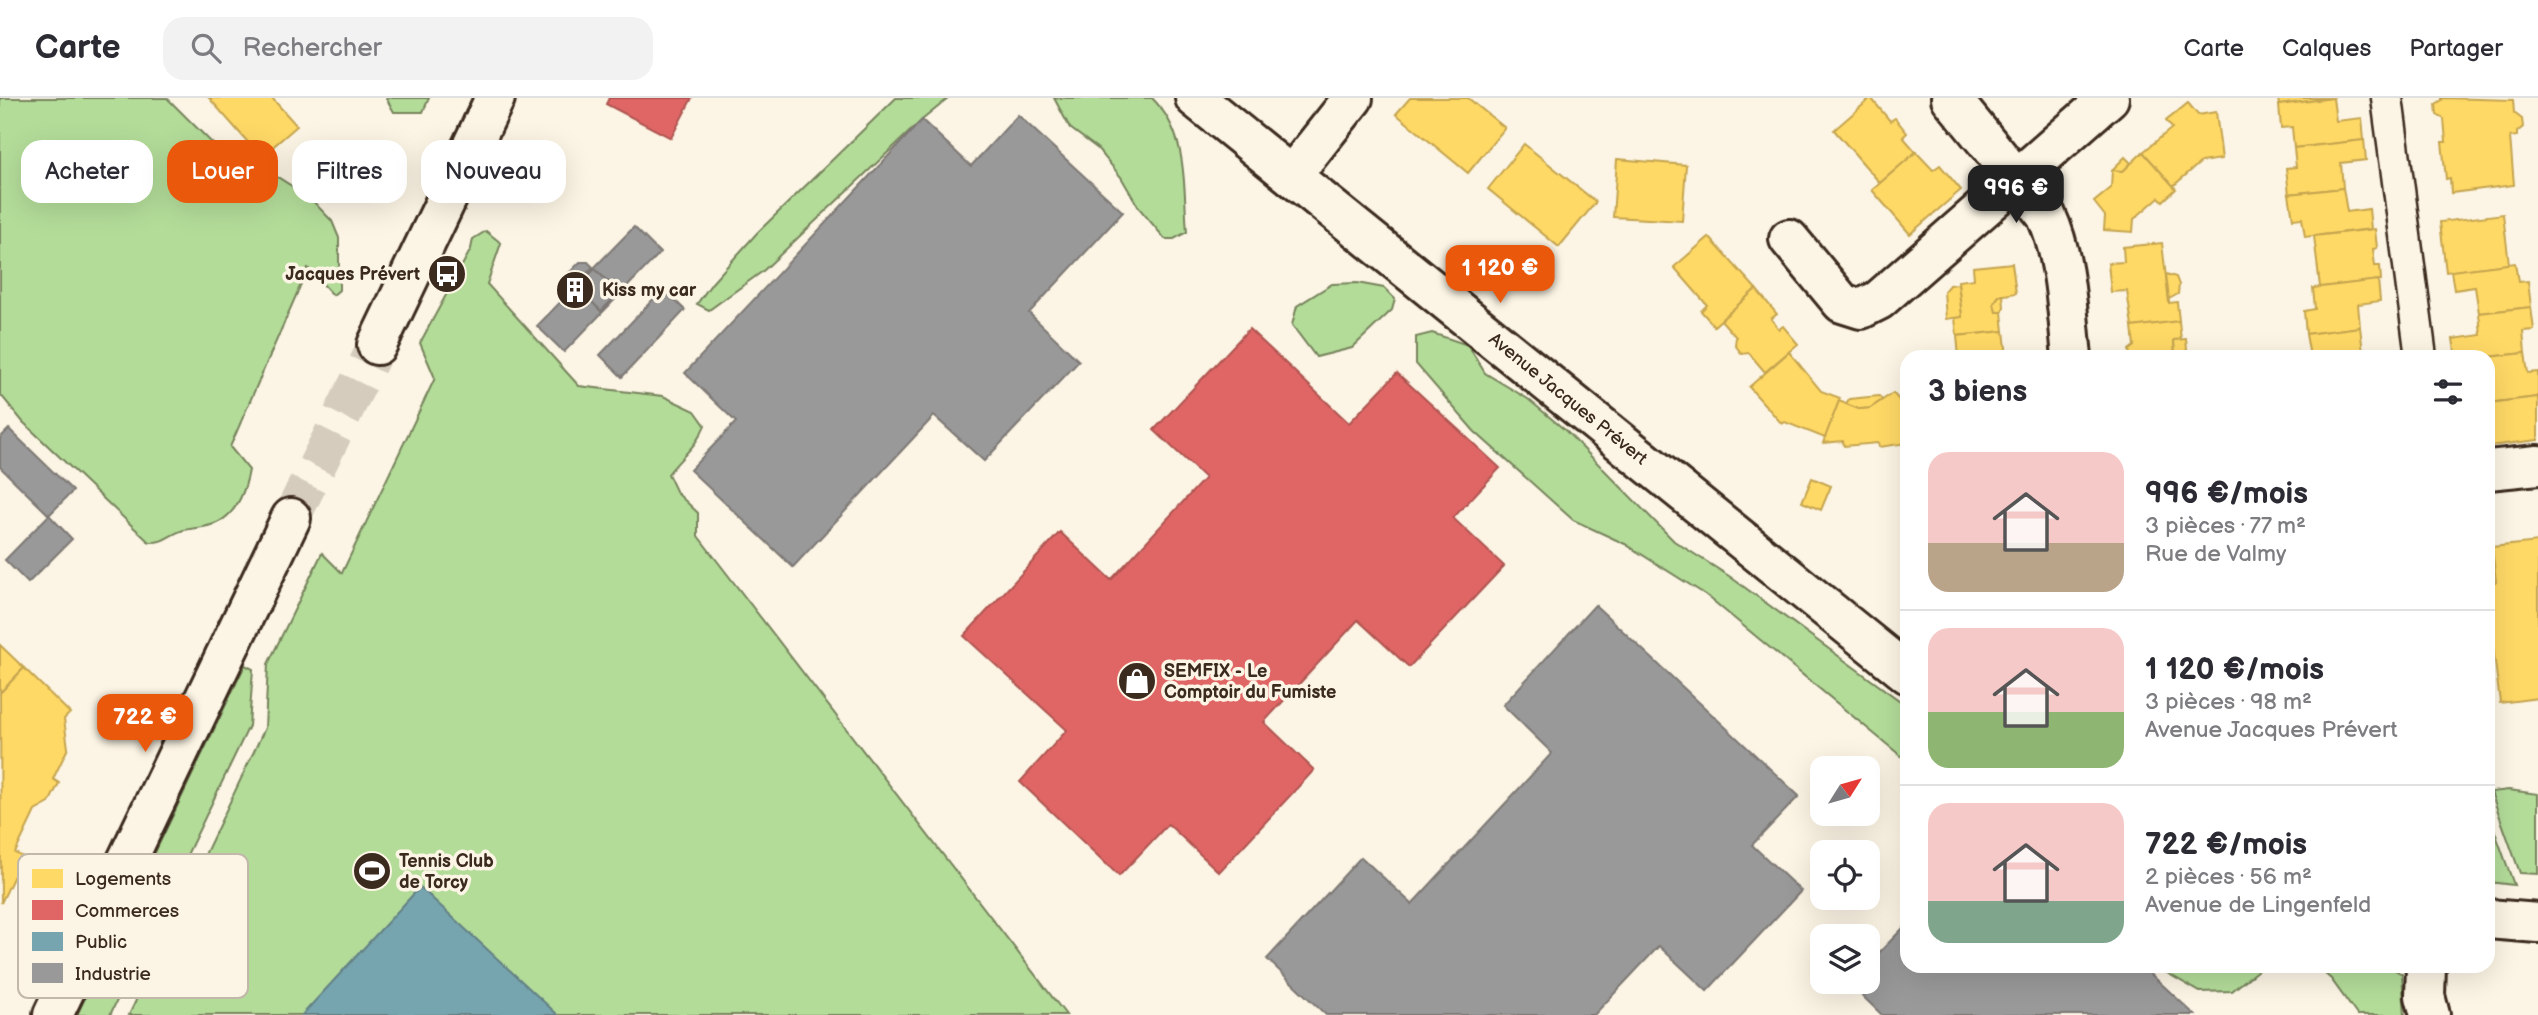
<!DOCTYPE html>
<html lang="fr">
<meta charset="utf-8">
<style>
:root{--surface:#fff;--page:#f2f2f3;--text:#2b2b33;--muted:#7c7c81;--line:#e1e1e2;--accent:#ea580c}
body{margin:0;font-family:"Balsamiq Sans",sans-serif;background:var(--page);color:var(--text);height:100vh;display:flex;flex-direction:column;font-size:26px;white-space:nowrap}
*{box-sizing:border-box;margin:0}
p{font-size:23px;color:var(--muted)}
.icon{flex:none;width:38px;height:38px;fill:none;stroke:currentColor;stroke-width:2;stroke-linecap:round;stroke-linejoin:round}
.map{position:relative;flex:1;overflow:hidden}
.details{position:absolute;left:1900px;top:252px;width:595px;height:623px;display:flex;flex-direction:column;background:var(--surface);border-radius:21px;box-shadow:0 7px 28px #0002}
.details>*{flex:none}
.hud{position:absolute;left:21px;top:42px;width:665px;height:63px;display:flex;gap:14px}
.needle{width:46px;rotate:53deg}
.buttons{position:absolute;left:1810px;top:658px;display:grid;gap:14px}
.buttons a{display:grid;place-items:center;width:70px;height:70px;border-radius:14px;background:var(--surface);box-shadow:0 7px 28px #0002;font-size:35px}
.price{position:absolute;translate:-50% -60px;padding:0 16px;border-radius:14px;background:var(--accent);color:#fff;font-size:23px;line-height:46px;filter:drop-shadow(0 2px 4px #0008)}
.price::after{content:'';position:absolute;left:50%;top:42px;width:21px;height:16px;margin-left:-10px;background:inherit;clip-path:polygon(0 0,100% 0,50% 100%)}
.price.current{background:#222;color:#fff}
ul{padding:0;list-style:none}
li{display:flex;align-items:center;gap:21px;height:175px;padding:0 28px}
li+li{border-top:2px solid var(--line)}
li span{display:grid;place-items:center;flex:none;width:196px;height:140px;border-radius:21px;color:#555}
li>.icon{margin-inline-start:auto}
span .icon{width:84px;height:84px;fill:#fffc;stroke-width:1}
li b{font-size:30px}
h2{display:flex;justify-content:space-between;align-items:center;height:84px;padding:0 28px;font-size:30px}
.tag{padding:0 24px;border-radius:21px;background:var(--surface);box-shadow:0 7px 28px #0002;font-size:24px;line-height:63px}
.tag.current{background:var(--accent);color:#fff}
header{display:flex;align-items:center;gap:42px;box-sizing:border-box;height:98px;padding:0 35px;background:var(--surface);border-bottom:2px solid var(--line)}
header strong{font-size:33px}
nav{display:flex;gap:38px;margin-inline-start:auto;font-size:24px}
.search{width:490px;height:63px;background:var(--page);display:flex;align-items:center;gap:18px;box-sizing:border-box;padding:0 24px;border-radius:21px;color:var(--muted);font-size:26px}
.map>svg:first-child{display:block}
.green{fill:#b3dc99;stroke:#77835c;stroke-width:2}
.homes{fill:#ffd966;stroke:#c4a450;stroke-width:2}
.shops{fill:#e06666;stroke:#ae5450;stroke-width:2}
.public{fill:#76a5af;stroke:#648084;stroke-width:2}
.industry{fill:#999;stroke:#7d7874;stroke-width:2;fill-rule:evenodd}
.lines{fill:none;stroke-linecap:round;stroke-linejoin:round}
.tertiary-tunnel{stroke:#d5ccbd;stroke-width:38;stroke-dasharray:38 19;stroke-linecap:butt}
.pedestrian-casing{stroke:#3b2a1e;stroke-width:35}
.minor-casing{stroke:#3b2a1e;stroke-width:44}
.tertiary-casing{stroke:#3b2a1e;stroke-width:44}
.secondary-casing{stroke:#3b2a1e;stroke-width:44}
.pedestrian{stroke:#fcf5e5;stroke-width:30}
.minor{stroke:#fcf5e5;stroke-width:38}
.tertiary{stroke:#fcf5e5;stroke-width:38}
.secondary{stroke:#fcf5e5;stroke-width:38}
.labels{text-anchor:middle;dominant-baseline:central;stroke-width:7;stroke-linejoin:round;paint-order:stroke}
.poi-label{font-size:18px;font-weight:bold;fill:#3b2a1e;stroke:#fcf5e5;text-anchor:start}
.street-label{font-size:18px;fill:#3b2a1e;stroke:#fcf5e5}
.key{fill:#fcf5e5;stroke:#c2b8a9;stroke-width:2}
.key-label{font-size:19px;fill:#3b2a1e}
</style>
<header>
<strong>Carte</strong>
<div class="search"><svg class="icon" aria-label="search" viewBox="0 0 24 24"><circle cx="10" cy="10" r="6"/><path d="M15 15l6 6"/></svg>Rechercher</div>
<nav><a>Carte</a><a>Calques</a><a>Partager</a></nav>
</header>
<div class="map">
<svg width="2538" height="917" viewBox="0 0 2538 917">
<rect width="100%" height="100%" fill="#fcf5e5"/>
<filter id="ink" filterUnits="userSpaceOnUse"><feTurbulence type="fractalNoise" baseFrequency=".0143" numOctaves="2"/><feDisplacementMap in="SourceGraphic" scale="14" xChannelSelector="R" yChannelSelector="G"/><feConvolveMatrix kernelMatrix="1 2 1 2 8 2 1 2 1" color-interpolation-filters="sRGB"/></filter>
<g filter="url(#ink)">
<g class="green">
<path d="M0,0H167L230,63L279,80L309,99L332,123L339,140V192L333,197L308,170L230,349L249,372C245,394 235,420 211,427C202,430 193,430 184,432C169,436 166,445 149,444L23,324L0,296Z"/>
<path d="M386,0H429L423,14H394Z"/>
<path d="M896,0H949L922,22L763,173L709,212L697,206L712,185L757,135Z"/>
<path d="M1054,0H1152C1189,37 1183,86 1187,134L1174,141H1165L1139,110L1121,79L1098,51L1070,30Z"/>
<path d="M486,133L501,145L487,186L579,288L663,298L695,313L705,327C697,348 682,358 668,376L677,395L698,415V438L1066,917H129L265,630L268,566L322,455L342,475L435,280L420,245L471,151L473,141Z"/>
<path d="M1357,185L1384,190L1395,201L1392,212L1352,250L1316,259L1292,227L1297,208L1332,186Z"/>
<path d="M1432,235L1468,247L1485,275L1528,301L1565,332L1674,443L1729,478L1907,608V663L1706,497L1625,446L1573,422L1474,333L1416,266V239Z"/>
<path d="M245,567L253,571L249,628L110,917H77Z"/>
<path d="M2509,692L2538,696V776L2520,775L2491,694Z"/>
<path d="M2489,717L2514,787L2489,784Z"/>
<path d="M2155,868H2263L2232,893L2200,894Z"/>
<path d="M2316,868H2388L2402,876L2405,917H2357L2331,881Z"/>
</g>
<g class="homes">
<path d="M209,0H272L297,28L261,59Z"/>
<path d="M1410,0H1468L1505,30L1468,75L1396,16Z"/>
<path d="M1871,0L1890,23L1895,20L1907,35L1903,39L1916,54L1880,85L1834,32Z"/>
<path d="M2278,0H2333L2279,7Z"/>
<path d="M2333,0L2336,23L2362,20L2364,42L2294,50L2292,29L2281,30L2279,7Z"/>
<path d="M2442,0L2513,2L2514,15L2522,21L2523,29L2517,34V38L2510,39L2514,87L2451,95L2450,80L2446,81L2442,44H2446L2444,21L2437,17L2436,6L2442,2Z"/>
<path d="M2188,5L2198,17L2216,14L2222,61L2201,64L2173,88L2143,54L2172,30L2166,23Z"/>
<path d="M2364,42L2366,62L2341,65L2343,90L2289,96L2286,70L2296,69L2294,50Z"/>
<path d="M1524,46L1596,104L1559,149L1488,91Z"/>
<path d="M1916,54L1933,72L1940,67L1961,92L1910,136L1872,92Z"/>
<path d="M2143,54L2176,91L2163,103L2159,99L2134,121L2133,134L2104,132L2105,118L2094,104L2111,90L2112,72L2123,73Z"/>
<path d="M2125,59L2131,65L2123,73L2112,72Z"/>
<path d="M1617,61L1686,67L1682,123L1613,119Z"/>
<path d="M2343,90L2347,114L2369,111L2371,131L2305,139L2302,120L2293,121L2289,96Z"/>
<path d="M2503,116L2509,166L2446,174L2440,124Z"/>
<path d="M2375,131L2377,150L2373,151L2375,168H2380L2381,182L2320,189L2314,138Z"/>
<path d="M1709,139L1756,191L1714,228L1701,213L1707,207L1674,169Z"/>
<path d="M2162,145L2169,205L2177,204L2179,223L2132,229L2127,193L2111,194L2108,165L2124,164L2123,149Z"/>
<path d="M2012,165L2016,195L1999,198L1994,205L1996,214H2002L2004,233L1957,238L1955,220L1962,219L1958,183L1974,181L1973,169Z"/>
<path d="M2515,165L2518,184L2528,183L2531,209L2479,215L2475,189L2454,192L2451,173Z"/>
<path d="M2166,176L2176,179L2179,187L2178,196L2169,201Z"/>
<path d="M2378,182L2380,203L2358,206L2360,229L2306,236L2304,213L2315,211L2313,190Z"/>
<path d="M1958,186L1962,219L1946,221L1944,193L1949,187Z"/>
<path d="M1756,191L1777,216L1771,221L1779,231L1783,228L1798,246L1765,274L1749,255L1742,256L1735,247L1736,239L1721,222Z"/>
<path d="M2003,197L2004,209L2002,214H1996L1994,205L1999,198Z"/>
<path d="M2531,209L2534,232L2523,233L2525,255L2488,259H2456L2453,241L2481,237L2479,215Z"/>
<path d="M2179,223L2181,242H2174L2175,256L2180,259H2130L2129,252L2134,248L2132,229Z"/>
<path d="M2360,229L2363,254L2389,251L2390,259H2310L2306,236Z"/>
<path d="M2004,233L2007,259H1959L1957,238Z"/>
<path d="M2186,241L2187,252L2180,259L2175,256L2174,242Z"/>
<path d="M1789,254L1821,293L1840,300L1825,340L1785,324L1782,326L1749,289Z"/>
<path d="M2525,255L2528,275L2538,274V299L2488,305V259Z"/>
<path d="M1893,295L1899,302H1908V345L1879,349L1878,345L1844,348L1843,343L1823,345L1839,303L1859,311L1870,310Z"/>
<path d="M1879,298L1882,302L1870,310L1859,311L1846,306L1849,301Z"/>
<path d="M2538,299V342L2488,348V305Z"/>
<path d="M1812,380L1831,388L1821,412L1802,404Z"/>
<path d="M2538,444V600L2500,605L2488,507V485L2496,484L2492,449Z"/>
<path d="M0,547L24,570L0,595Z"/>
<path d="M24,570L70,615L64,621L68,650L53,681L59,685L49,705L35,713L15,755L23,759L1,805L0,595Z"/>
</g>
<g class="shops">
<path d="M609,0H692L671,40L606,6Z"/>
<path d="M1249,231L1349,325L1397,275L1500,370L1453,420L1504,468L1409,569L1358,522L1264,624L1314,672L1219,774L1168,726L1119,778L1020,684L1067,632L964,538L1060,434L1111,482L1205,380L1154,332Z"/>
</g>
<path class="public" d="M420,789L558,917H302Z"/>
<g class="industry">
<path d="M1018,17L1123,114L1029,215L1079,263L984,363L934,318L793,469L690,372L736,324L685,275L922,22L971,68Z"/>
<path d="M634,129L660,155L564,254L537,228ZM595,171L619,195L601,213L577,189Z"/>
<path d="M580,164H588L593,169L575,188L570,183L569,175Z"/>
<path d="M595,171L619,195L601,213L577,189Z"/>
<path d="M663,191L685,212L622,279L600,257Z"/>
<path d="M9,331L73,393L49,417L0,369V340Z"/>
<path d="M49,417L72,441L28,485L5,462Z"/>
<path d="M1595,507L1799,698L1752,747L1801,793L1707,893L1659,848L1594,917H1326L1267,861L1361,759L1412,806L1552,655L1503,607Z"/>
<path d="M1908,825V868H2142L2195,917H1882L1850,886L1867,884V867Z"/>
</g>
<g class="lines">
<path class="tertiary-tunnel" d="M291,420L377,247"/>
<defs>
<path id="pedestrian" d="M2387,0L2421,259"/>
<g id="minor">
<path d="M1951,0L2046,117C2066,160 2067,212 2072,259"/>
<path d="M1292,77L1353,0"/>
<path d="M1789,141L1842,205L1861,211L1879,202L2109,0"/>
<path d="M2488,372L2538,367"/>
<path d="M2426,868L2425,898L2430,917"/>
</g>
<g id="tertiary">
<path d="M377,247L495,0"/>
<path d="M53,917L291,420"/>
</g>
<g id="secondary">
<path d="M1195,0L1908,576"/>
<path d="M2488,821L2538,825"/>
</g>
</defs>
<use href="#pedestrian" class="pedestrian-casing"/>
<use href="#minor" class="minor-casing"/>
<use href="#tertiary" class="tertiary-casing"/>
<use href="#secondary" class="secondary-casing"/>
<use href="#pedestrian" class="pedestrian"/>
<use href="#minor" class="minor"/>
<use href="#tertiary" class="tertiary"/>
<use href="#secondary" class="secondary"/>
</g>
</g>
<defs>
<symbol id="bus-disc" viewBox="-11 -11 22 22"><circle r="9.5" fill="#3b2a1e" stroke="#fcf5e5"/><path d="M-5-6H5V4H4V6H2V4H-2V6H-4V4H-5ZM-3.5-4V0h7V-4ZM-3.5 1.2v1.5H-2V1.2ZM2 1.2v1.5H3.5V1.2Z" fill="#fff"/></symbol>
<symbol id="building-disc" viewBox="-11 -11 22 22"><circle r="9.5" fill="#3b2a1e" stroke="#fcf5e5"/><path d="M-4-6H4V6H1V3H-1V6H-4ZM-2.5-4.3h1.7v1.8h-1.7ZM.8-4.3h1.7v1.8H.8ZM-2.5-1h1.7V.8h-1.7ZM.8-1h1.7V.8H.8Z" fill="#fff"/></symbol>
<symbol id="shop-disc" viewBox="-11 -11 22 22"><circle r="9.5" fill="#3b2a1e" stroke="#fcf5e5"/><path d="M-5-2.5h2.3a2.7 3.5 0 0 1 5.4 0H5L5.5 6h-11ZM-1.5-2.5h3a1.5 2.3 0 0 0-3 0Z" fill="#fff"/></symbol>
<symbol id="stadium-disc" viewBox="-11 -11 22 22"><circle r="9.5" fill="#3b2a1e" stroke="#fcf5e5"/><path d="M0-5a6.5 5 0 1 0 0 10a6.5 5 0 1 0 0-10ZM-3.5-1.8h7v3.6h-7Z" fill="#fff"/></symbol>
</defs>
<g fill-rule="evenodd">
<use href="#bus-disc" x="425" y="154" width="44" height="44"/>
<use href="#building-disc" x="553" y="170" width="44" height="44"/>
<use href="#shop-disc" x="1115" y="561" width="44" height="44"/>
<use href="#stadium-disc" x="350" y="751" width="44" height="44"/>
</g>
<g class="labels">
<g class="poi-label">
<text x="420" y="176" text-anchor="end">Jacques Prévert</text>
<text x="602" y="192">Kiss my car</text>
<text x="1164" y="573">SEMFIX - Le<tspan x="1164" dy="21">Comptoir du Fumiste</tspan></text>
<text x="399" y="763">Tennis Club<tspan x="399" dy="21">de Torcy</tspan></text>
</g>
<g class="street-label">
<text transform="translate(1568 301) rotate(39)">Avenue Jacques Prévert</text>
</g>
</g>
<rect x="18" y="756" width="230" height="144" rx="10" class="key"/>
<rect x="32" y="771" width="31" height="19" fill="#ffd966"/>
<rect x="32" y="802" width="31" height="20" fill="#e06666"/>
<rect x="32" y="834" width="31" height="19" fill="#76a5af"/>
<rect x="32" y="865" width="31" height="20" fill="#999"/>
<g class="key-label">
<text x="75" y="787">Logements</text>
<text x="75" y="819">Commerces</text>
<text x="75" y="850">Public</text>
<text x="75" y="882">Industrie</text>
</g>
</svg>
<div class="buttons">
<a><svg class="needle" viewBox="-14 -14 28 28"><path d="M0-13l5 13h-10z" fill="#e53935"/><path d="M0 13l5-13h-10z" fill="#7c7c81"/></svg></a>
<a><svg class="icon" aria-label="locate" viewBox="0 0 24 24"><circle cx="12" cy="12" r="6"/><path d="M12 2v4M12 18v4M2 12h4M18 12h4"/></svg></a>
<a><svg class="icon" aria-label="layers" viewBox="0 0 24 24"><path d="M12 4l9 5-9 5-9-5zM3 14l9 5 9-5"/></svg></a>
</div>
<b class="price current" style="left:2016px;top:127px">996 €</b>
<b class="price" style="left:1500px;top:207px">1 120 €</b>
<b class="price" style="left:145px;top:656px">722 €</b>
<div class="hud">
<a class="tag">Acheter</a>
<a class="tag current">Louer</a>
<a class="tag">Filtres</a>
<a class="tag">Nouveau</a>
</div>
<section class="details">
<h2>3 biens<svg class="icon" aria-label="filters" viewBox="0 0 24 24"><path d="M4 7h16M4 17h16"/><circle cx="9" cy="7" r="2"/><circle cx="15" cy="17" r="2"/></svg></h2>
<ul>
<li><span style="background:linear-gradient(#f6c9c9 65%,#b9a48a 0)"><svg class="icon" aria-label="home" viewBox="0 0 24 24"><path d="M3 11l9-7 9 7M6 9v11h12V9"/></svg></span><div><b>996 €/mois</b><p>3 pièces · 77 m²</p><p>Rue de Valmy</p></div></li>
<li><span style="background:linear-gradient(#f6c9c9 60%,#8fb573 0)"><svg class="icon" aria-label="home" viewBox="0 0 24 24"><path d="M3 11l9-7 9 7M6 9v11h12V9"/></svg></span><div><b>1 120 €/mois</b><p>3 pièces · 98 m²</p><p>Avenue Jacques Prévert</p></div></li>
<li><span style="background:linear-gradient(#f6c9c9 70%,#7fa58c 0)"><svg class="icon" aria-label="home" viewBox="0 0 24 24"><path d="M3 11l9-7 9 7M6 9v11h12V9"/></svg></span><div><b>722 €/mois</b><p>2 pièces · 56 m²</p><p>Avenue de Lingenfeld</p></div></li>
</ul>
</section>
</div>
